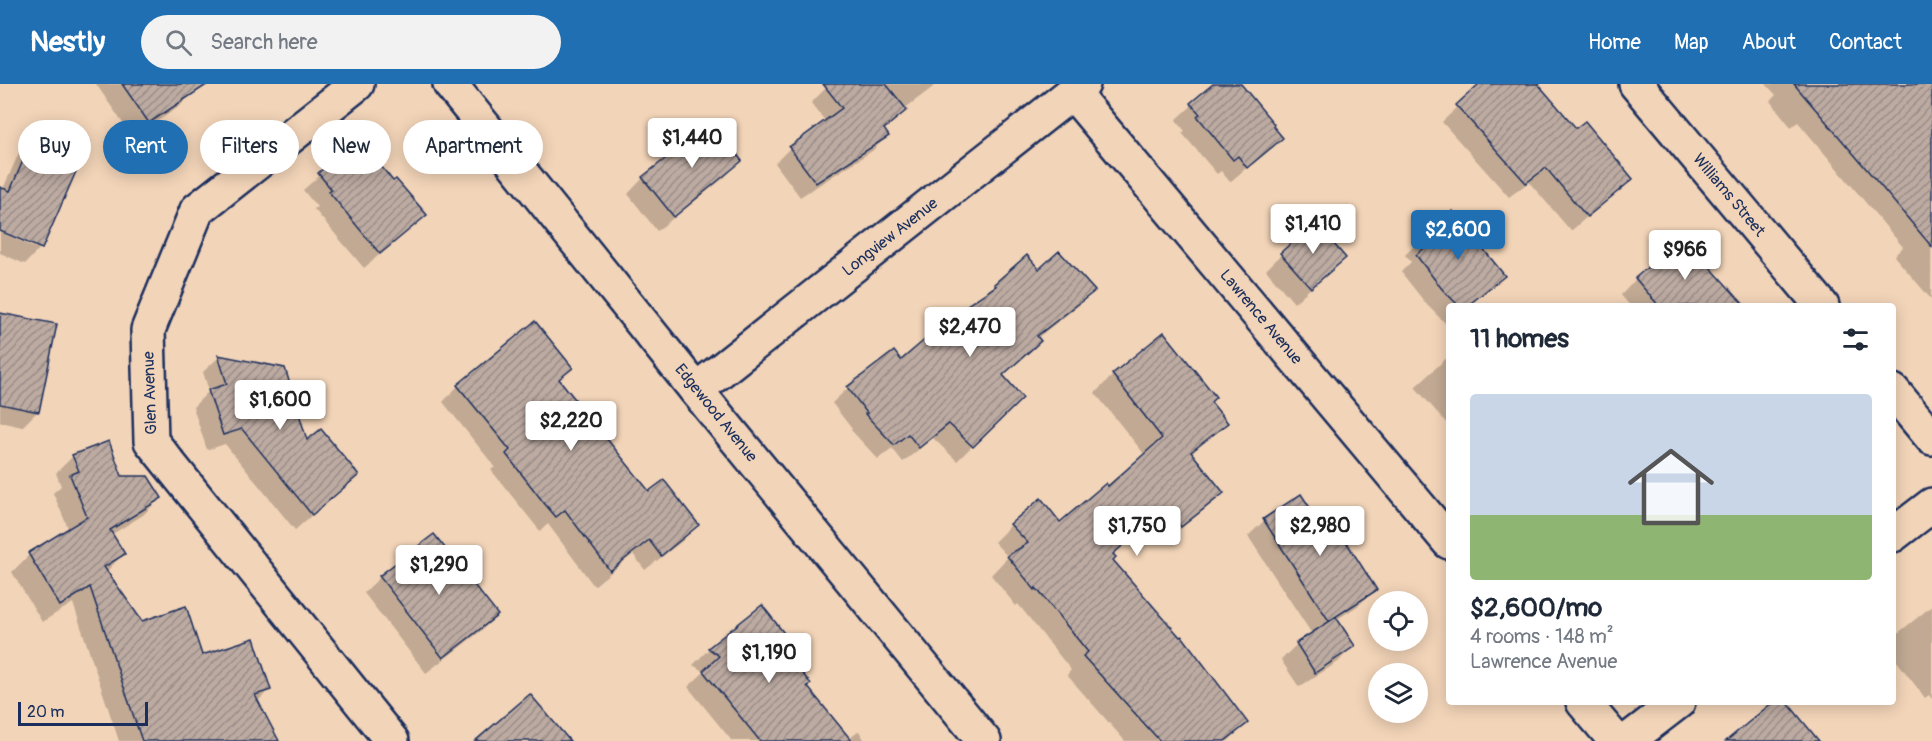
<!DOCTYPE html>
<meta charset="utf-8">
<style>
:root{--surface:#fff;--page:#f2f2f3;--text:#1f2937;--muted:#747a83;--line:#e0e1e3;--accent:#1f6fb2}
body{margin:0;font-family:Pangolin,sans-serif;background:var(--page);color:var(--text);height:100vh;display:flex;flex-direction:column;font-size:22px;white-space:nowrap}
*{box-sizing:border-box;margin:0}
p{font-size:20px;color:var(--muted)}
.icon{flex:none;width:33px;height:33px;fill:none;stroke:currentColor;stroke-width:2;stroke-linecap:round;stroke-linejoin:round}
.map{position:relative;flex:1;overflow:hidden}
.details{position:absolute;left:1446px;top:219px;width:450px;height:402px;display:flex;flex-direction:column;background:var(--surface);border-radius:6px;box-shadow:0 3px 15px #0003}
.details>*{flex:none}
.hud{position:absolute;left:18px;top:36px;width:570px;height:54px;display:flex;gap:12px}
.buttons{position:absolute;left:1368px;top:507px;display:grid;gap:12px}
.buttons a{display:grid;place-items:center;width:60px;height:60px;border-radius:50%;background:var(--surface);box-shadow:0 3px 15px #0003;font-size:30px}
.scale{position:absolute;left:18px;bottom:15px;width:130px;box-sizing:border-box;padding-left:6px;border:3px solid #1b2f5e;border-top:0;font-size:16px;line-height:21px;white-space:nowrap;color:#1b2f5e;-webkit-text-stroke:4px #f2d4b8;paint-order:stroke}
.price{position:absolute;translate:-50% -51px;padding:0 14px;border-radius:6px;background:#fff;color:#222;font-size:20px;line-height:39px;filter:drop-shadow(0 2px 3px #0008)}
.price::after{content:'';position:absolute;left:50%;top:36px;width:18px;height:14px;margin-left:-9px;background:inherit;clip-path:polygon(0 0,100% 0,50% 100%)}
.price.active{background:var(--accent);color:#fff}
ul{padding:0;list-style:none}
li{display:grid;align-content:center;gap:12px;height:318px;padding:0 24px}
li+li{border-top:2px solid var(--line)}
li span{display:grid;place-items:center;height:186px;border-radius:6px;color:#555}
li>.icon{margin-inline-start:auto}
span .icon{width:108px;height:108px;fill:#fffc;stroke-width:1}
li b{font-size:26px}
h2{display:flex;justify-content:space-between;align-items:center;height:72px;padding:0 24px;font-size:26px}
.tag{padding:0 21px;border-radius:27px;background:var(--surface);box-shadow:0 3px 15px #0003;font-size:21px;line-height:54px}
.tag.active{background:var(--accent);color:#fff}
header{display:flex;align-items:center;gap:36px;box-sizing:border-box;height:84px;padding:0 30px;background:var(--accent);color:#fff}
header strong{font-size:28px}
nav{display:flex;gap:33px;margin-inline-start:auto;font-size:21px}
.search{width:420px;height:54px;background:var(--page);display:flex;align-items:center;gap:15px;box-sizing:border-box;padding:0 21px;border-radius:33px;color:var(--muted);font-size:22px}
.map>svg:first-child{display:block}
.shadow{fill:#0003}
.building{fill:url(#building-hatch);stroke:#1b2f5e;stroke-width:1.5}
.lines{fill:none;stroke-linecap:round;stroke-linejoin:round}
.minor-casing{stroke:#1b2f5e;stroke-width:38}
.minor{stroke:#f2d4b8;stroke-width:33}
.labels{text-anchor:middle;dominant-baseline:central;stroke-width:5;stroke-linejoin:round;paint-order:stroke}
.street-label{font-size:16px;fill:#1b2f5e;stroke:#f2d4b8}
</style>
<header>
<strong>Nestly</strong>
<div class="search"><svg class="icon" aria-label="search" viewBox="0 0 24 24"><circle cx="10" cy="10" r="6"/><path d="M15 15l6 6"/></svg>Search here</div>
<nav><a>Home</a><a>Map</a><a>About</a><a>Contact</a></nav>
</header>
<div class="map">
<svg width="1932" height="657" viewBox="0 0 1932 657">
<defs>
<pattern id="building-hatch" width="6" height="6" patternUnits="userSpaceOnUse" patternTransform="scale(1.5)"><rect width="6" height="6" fill="#bdaba2"/><path d="M-1 1l2-2M0 6l6-6M5 7l2-2" fill="none" stroke="#998c87"/></pattern>
</defs>
<rect width="100%" height="100%" fill="#f2d4b8"/>
<filter id="ink" filterUnits="userSpaceOnUse"><feTurbulence type="fractalNoise" baseFrequency=".0167" numOctaves="2"/><feDisplacementMap in="SourceGraphic" scale="12" xChannelSelector="R" yChannelSelector="G"/><feConvolveMatrix kernelMatrix="1 2 1 2 8 2 1 2 1" color-interpolation-filters="sRGB"/></filter>
<g filter="url(#ink)">
<g class="shadow">
<path d="M96,0H191L195,6L180,22L133,54Z"/>
<path d="M830,0H937L904,25L883,46L887,52L872,67L800,113L775,79L790,64L826,38L811,19Z"/>
<path d="M1216,0H1239L1281,54L1230,98L1221,87L1217,90L1182,49L1185,47L1176,36Z"/>
<path d="M1482,0H1536L1576,46L1631,94L1571,147L1529,98L1509,113L1442,38Z"/>
<path d="M1766,0H1932L1931,215L1894,172L1903,163L1798,38L1791,43L1770,17L1776,11Z"/>
<path d="M41,39L87,59L40,164L25,180L0,169V148L35,164V161L0,145V104L3,105L25,55Z"/>
<path d="M352,63L367,80L393,99L425,131L364,184L314,125L317,123L303,106Z"/>
<path d="M740,77L725,93L657,147L628,110L643,94Z"/>
<path d="M1421,155L1503,192L1469,222H1449V238L1446,240L1427,221L1401,188L1411,178L1405,171Z"/>
<path d="M1282,170L1344,174L1294,219L1266,186Z"/>
<path d="M1039,187L1093,207L1078,222L1037,254L1024,272L1002,292L1021,314L957,377L933,354L903,378L892,364L878,375L851,346L852,345L832,319L848,304L894,269L901,278L995,201Z"/>
<path d="M1636,195L1731,222H1630L1621,211Z"/>
<path d="M0,230L38,327L22,343L0,338Z"/>
<path d="M1164,251L1226,339L1191,370L1222,409L1204,426L1163,459L1148,440L1112,471L1111,476L1246,639L1228,657H1125L1067,591L1071,586L1018,520L1016,522L991,491L1008,473L994,458L1011,441H1060L1108,404L1145,371L1095,309L1113,291Z"/>
<path d="M1449,272V342L1415,303Z"/>
<path d="M219,273L307,358L357,391L295,446L225,360L207,366L193,323L209,307L203,288Z"/>
<path d="M571,284L558,296L649,409L697,441L682,457L645,486L633,470L594,502L548,440L540,447L491,386L495,383L443,318L458,302Z"/>
<path d="M73,372L160,414L143,431L111,451L123,470L106,488L141,539L201,573L269,606L257,618L277,657H119L73,519L42,538L12,488L29,471L69,446L53,409L61,402L56,389Z"/>
<path d="M1301,412L1315,435L1375,506L1359,521L1336,536L1353,562L1338,578L1299,603L1281,576L1297,560L1312,550L1248,452L1264,437Z"/>
<path d="M380,493L496,531L481,547L426,589L364,509Z"/>
<path d="M1932,522V615L1929,611L1925,614L1893,572V553Z"/>
<path d="M761,523L784,570L805,603L849,655L859,647L865,657H732L688,603L704,588L693,581L709,565Z"/>
</g>
<g class="building">
<path d="M122,0H208L149,39Z"/>
<path d="M823,0H886L907,26L884,45L889,52L816,99L789,63L842,24Z"/>
<path d="M1213,0H1241L1274,40L1273,42L1283,54L1247,84L1238,72L1233,76L1197,32L1200,30L1190,19Z"/>
<path d="M1479,0H1538L1576,44L1585,37L1633,95L1587,133L1546,84L1526,99L1456,21Z"/>
<path d="M1794,0H1932V163L1858,75Z"/>
<path d="M40,37L89,58L42,165L0,147V103L10,107Z"/>
<path d="M712,38L742,77L674,133L642,93Z"/>
<path d="M352,61L367,78L373,72L393,97L396,95L427,131L380,170L329,108L332,106L318,89Z"/>
<path d="M1453,127L1505,192L1467,222H1459L1442,205L1416,171L1427,162L1420,154Z"/>
<path d="M1315,138L1346,174L1311,204L1280,169Z"/>
<path d="M1681,155L1700,176L1702,174L1745,222H1659L1635,194Z"/>
<path d="M1059,167L1095,207L1037,252L1041,257L1003,291L1023,314L973,363L949,340L919,364L908,350L894,361L865,330L867,329L847,303L894,267L901,276L961,225L996,202L994,200L1027,171L1039,185Z"/>
<path d="M0,229L57,240L39,328L0,320Z"/>
<path d="M535,237L573,284L559,295L594,339L649,407L664,396L699,441L661,472L649,456L610,487L565,426L556,433L544,419L506,370L510,366L457,301Z"/>
<path d="M1164,248L1216,313L1211,318L1228,339L1191,368L1224,409L1181,443L1166,424L1113,470L1116,473L1113,476L1180,553L1182,552L1248,639L1225,657H1160L1083,572L1088,568L1036,504L1035,506L1007,472L1028,459L1010,440L1041,414L1060,438L1106,399L1108,402L1162,354L1112,290Z"/>
<path d="M218,271L285,284L307,356L321,345L359,391L312,431L242,345L223,351L208,306L227,300Z"/>
<path d="M109,357L122,392H148L162,414L110,446L125,470L104,483L142,537L186,522L202,571L254,554L271,606L255,611L279,657H142L90,503L60,522L28,469L87,433L70,391L79,387L72,371Z"/>
<path d="M1301,410L1316,433L1324,427L1338,445L1377,506L1329,537L1263,435Z"/>
<path d="M434,450L498,531L443,574L379,492Z"/>
<path d="M762,521L794,562L786,569L811,600L807,602L852,657H760L703,587L719,572L708,564Z"/>
<path d="M1336,533L1355,562L1315,589L1296,559Z"/>
<path d="M530,610L570,657H475Z"/>
<path d="M1773,618H1787L1819,657H1726Z"/>
</g>
<g class="lines">
<defs>
<g id="minor">
<path d="M357,0L197,126L148,246L151,357L392,657"/>
<path d="M450,0L696,306L984,657"/>
<path d="M1636,0L1822,222"/>
<path d="M1073,9L1449,458"/>
<path d="M696,306L1083,0"/>
<path d="M1893,307L1932,354"/>
<path d="M1893,451L1932,421"/>
<path d="M1583,618L1616,657"/>
<path d="M1627,657L1678,618"/>
</g>
</defs>
<use href="#minor" class="minor-casing"/>
<use href="#minor" class="minor"/>
</g>
</g>
<g class="labels">
<g class="street-label">
<text transform="translate(1729 111) rotate(50)">Williams Street</text>
<text transform="translate(890 153) rotate(-38)">Longview Avenue</text>
<text transform="translate(1261 233) rotate(50)">Lawrence Avenue</text>
<text transform="translate(150 309) rotate(-92)">Glen Avenue</text>
<text transform="translate(716 329) rotate(51)">Edgewood Avenue</text>
</g>
</g>
</svg>
<div class="buttons">
<a><svg class="icon" aria-label="locate" viewBox="0 0 24 24"><circle cx="12" cy="12" r="6"/><path d="M12 2v4M12 18v4M2 12h4M18 12h4"/></svg></a>
<a><svg class="icon" aria-label="layers" viewBox="0 0 24 24"><path d="M12 4l9 5-9 5-9-5zM3 14l9 5 9-5"/></svg></a>
</div>
<div class="scale">20 m</div>
<b class="price" style="left:692px;top:85px">$1,440</b>
<b class="price" style="left:1313px;top:171px">$1,410</b>
<b class="price active" style="left:1458px;top:177px">$2,600</b>
<b class="price" style="left:1685px;top:197px">$966</b>
<b class="price" style="left:970px;top:274px">$2,470</b>
<b class="price" style="left:280px;top:347px">$1,600</b>
<b class="price" style="left:571px;top:368px">$2,220</b>
<b class="price" style="left:1137px;top:473px">$1,750</b>
<b class="price" style="left:1320px;top:473px">$2,980</b>
<b class="price" style="left:439px;top:512px">$1,290</b>
<b class="price" style="left:769px;top:600px">$1,190</b>
<div class="hud">
<a class="tag">Buy</a>
<a class="tag active">Rent</a>
<a class="tag">Filters</a>
<a class="tag">New</a>
<a class="tag">Apartment</a>
</div>
<section class="details">
<h2>11 homes<svg class="icon" aria-label="filters" viewBox="0 0 24 24"><path d="M4 7h16M4 17h16"/><circle cx="9" cy="7" r="2"/><circle cx="15" cy="17" r="2"/></svg></h2>
<ul>
<li><span style="background:linear-gradient(#c9d6e8 65%,#8fb573 0)"><svg class="icon" aria-label="home" viewBox="0 0 24 24"><path d="M3 11l9-7 9 7M6 9v11h12V9"/></svg></span><div><b>$2,600/mo</b><p>4 rooms · 148 m²</p><p>Lawrence Avenue</p></div></li>
</ul>
</section>
</div>
